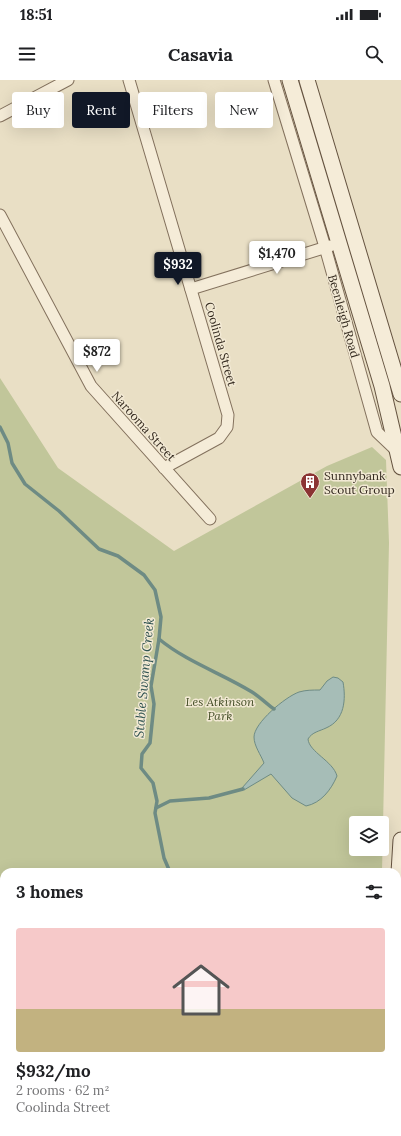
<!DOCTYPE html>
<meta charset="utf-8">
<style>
:root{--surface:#fff;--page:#f6f6f6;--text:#202124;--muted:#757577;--accent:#111827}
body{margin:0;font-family:Lora,serif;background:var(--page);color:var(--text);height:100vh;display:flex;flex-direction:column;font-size:15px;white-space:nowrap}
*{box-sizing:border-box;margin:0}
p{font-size:13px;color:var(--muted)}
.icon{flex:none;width:22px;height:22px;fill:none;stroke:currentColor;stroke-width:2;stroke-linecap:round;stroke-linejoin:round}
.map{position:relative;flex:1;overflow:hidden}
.details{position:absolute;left:0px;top:788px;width:401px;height:268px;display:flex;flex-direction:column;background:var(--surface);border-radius:12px 12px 0 0;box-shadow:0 4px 16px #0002}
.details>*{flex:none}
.banner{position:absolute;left:12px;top:12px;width:377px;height:36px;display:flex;gap:8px}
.buttons{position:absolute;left:349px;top:736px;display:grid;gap:8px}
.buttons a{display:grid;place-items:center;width:40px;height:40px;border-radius:4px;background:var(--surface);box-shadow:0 4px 16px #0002;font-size:20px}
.price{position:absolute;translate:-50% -34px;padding:0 9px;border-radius:4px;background:#fff;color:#222;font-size:13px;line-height:26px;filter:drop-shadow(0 1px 2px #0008)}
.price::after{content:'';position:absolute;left:50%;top:24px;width:12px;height:9px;margin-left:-6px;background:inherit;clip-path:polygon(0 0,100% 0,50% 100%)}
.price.selected{background:var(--accent);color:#fff}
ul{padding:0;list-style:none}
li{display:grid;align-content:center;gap:8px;height:212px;padding:0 16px}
li span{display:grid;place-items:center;height:124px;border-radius:4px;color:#555}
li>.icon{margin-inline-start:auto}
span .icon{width:72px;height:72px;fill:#fffc;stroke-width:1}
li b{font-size:17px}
h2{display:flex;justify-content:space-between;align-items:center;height:48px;padding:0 16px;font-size:17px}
.pill{padding:0 14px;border-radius:4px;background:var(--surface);box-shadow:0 4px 16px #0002;font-size:14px;line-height:36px}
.pill.selected{background:var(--accent);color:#fff}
.status{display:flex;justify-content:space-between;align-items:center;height:28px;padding:0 20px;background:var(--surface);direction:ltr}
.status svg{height:11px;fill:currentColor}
header{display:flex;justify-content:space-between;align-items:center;height:52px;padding:0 16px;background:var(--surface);font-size:18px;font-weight:800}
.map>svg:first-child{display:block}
.green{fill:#c1c69a;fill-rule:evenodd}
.water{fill:#a6bdb7;stroke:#6e8b84}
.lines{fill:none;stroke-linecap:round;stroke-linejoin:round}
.stream{stroke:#6e8b84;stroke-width:3.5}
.minor-casing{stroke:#83715d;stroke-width:13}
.tertiary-casing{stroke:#83715d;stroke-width:15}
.secondary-casing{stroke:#655340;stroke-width:17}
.minor{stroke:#f5ecd8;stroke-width:11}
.tertiary{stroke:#f5ecd8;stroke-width:13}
.secondary{stroke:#f5ecd8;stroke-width:15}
.rail{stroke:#342a1f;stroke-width:3;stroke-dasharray:7 7;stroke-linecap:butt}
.labels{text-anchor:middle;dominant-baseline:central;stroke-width:3;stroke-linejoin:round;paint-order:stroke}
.street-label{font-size:12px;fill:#342a1f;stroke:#f2e9d4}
.poi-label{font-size:12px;fill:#342a1f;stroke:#f2e9d4;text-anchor:start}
.park-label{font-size:12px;font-style:italic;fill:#454f28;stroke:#f2e9d4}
.water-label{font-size:13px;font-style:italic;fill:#305351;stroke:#f2e9d4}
</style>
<div class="status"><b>18:51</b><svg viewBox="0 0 49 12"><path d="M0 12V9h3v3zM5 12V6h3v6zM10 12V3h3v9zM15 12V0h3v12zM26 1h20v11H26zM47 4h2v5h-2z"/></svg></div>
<header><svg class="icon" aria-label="menu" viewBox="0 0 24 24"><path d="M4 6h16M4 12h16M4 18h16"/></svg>Casavia<svg class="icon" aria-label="search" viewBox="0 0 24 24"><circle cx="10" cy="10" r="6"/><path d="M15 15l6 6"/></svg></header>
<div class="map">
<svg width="401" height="1056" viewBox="0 0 401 1056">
<rect width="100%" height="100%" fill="#e9dfc5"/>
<g class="green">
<path d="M0,298L58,388L174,471L327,386L372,367L386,380L389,463L382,792H4V827H0ZM356,743H382V769H356Z"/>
<path d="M200,1052H397V1056H201Z"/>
</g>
<path class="water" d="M333,597L338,598L343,602C346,619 345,640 326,648C320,651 312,652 308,659C309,672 333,681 337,696C331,710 321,723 306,726L292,718L271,694L244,710L242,708L264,683C261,675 254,666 254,657C254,643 285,617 299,612C306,610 312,610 320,610L327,601Z"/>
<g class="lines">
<g class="stream">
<path d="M0,347L8,363L12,383L25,404L59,431L99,469L118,476L144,495L155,510L161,537L159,559L151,606L154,624L150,663L142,674L141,688L153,703L157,721L155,733L164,778L170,792"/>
<path d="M159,559C187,582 221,593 252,612C260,617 267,624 274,629"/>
<path d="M156,728L170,721L209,718L243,709"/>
<path d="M248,1052L250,1056"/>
</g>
<defs>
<g id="minor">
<path d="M129,0L228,335L227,347L219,358L164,388"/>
<path d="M274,0L325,167L377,352L398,372"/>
<path d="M0,36L68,0"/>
<path d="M0,135L91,306L210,439"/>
<path d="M191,209L330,166"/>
</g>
<g id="tertiary">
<path d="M0,846L4,847"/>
<path d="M397,883L401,882"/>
<path d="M397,897L401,893"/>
</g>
<g id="secondary">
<path d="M290,0L382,306L401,387"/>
<path d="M307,0L401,314"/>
<path d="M397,825L401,760"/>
<path d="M397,907L401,949"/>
</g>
</defs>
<use href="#minor" class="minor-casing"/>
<use href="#tertiary" class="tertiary-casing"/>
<use href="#secondary" class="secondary-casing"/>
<use href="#minor" class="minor"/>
<use href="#tertiary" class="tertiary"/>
<use href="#secondary" class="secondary"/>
<g class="rail">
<path d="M0,954L4,963"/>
<path d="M0,972L4,981"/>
<path d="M0,987L4,996"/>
<path d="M23,1052L24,1056"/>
<path d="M29,1052L31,1056"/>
<path d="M37,1052L38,1056"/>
</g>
</g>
<defs>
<symbol id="building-pin" viewBox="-11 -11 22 30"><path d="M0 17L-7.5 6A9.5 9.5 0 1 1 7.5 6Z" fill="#8b3333" stroke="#f2e9d4"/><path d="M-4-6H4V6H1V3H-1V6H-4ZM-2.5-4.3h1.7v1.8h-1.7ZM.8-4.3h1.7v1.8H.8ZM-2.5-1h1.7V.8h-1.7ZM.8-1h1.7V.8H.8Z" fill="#fff"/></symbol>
</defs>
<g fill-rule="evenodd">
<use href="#building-pin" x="299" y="391" width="22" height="30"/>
</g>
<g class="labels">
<g class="street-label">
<text transform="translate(344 236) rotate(74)">Beenleigh Road</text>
<text transform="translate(221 264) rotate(74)">Coolinda Street</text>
<text transform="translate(144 346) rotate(48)">Narooma Street</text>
</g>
<g class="poi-label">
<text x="324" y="395">Sunnybank<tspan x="324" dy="14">Scout Group</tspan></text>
</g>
<g class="park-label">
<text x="220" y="621">Les Atkinson<tspan x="220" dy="14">Park</tspan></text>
</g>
<g class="water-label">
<text transform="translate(144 598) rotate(-85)">Stable Swamp Creek</text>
</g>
</g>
</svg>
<div class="buttons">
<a><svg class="icon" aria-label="layers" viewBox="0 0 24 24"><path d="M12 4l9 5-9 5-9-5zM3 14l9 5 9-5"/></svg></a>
</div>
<b class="price" style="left:277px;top:195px">$1,470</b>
<b class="price selected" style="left:178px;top:206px">$932</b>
<b class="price" style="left:97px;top:293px">$872</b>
<div class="banner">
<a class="pill">Buy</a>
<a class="pill selected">Rent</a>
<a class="pill">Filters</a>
<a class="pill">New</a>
</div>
<section class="details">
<h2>3 homes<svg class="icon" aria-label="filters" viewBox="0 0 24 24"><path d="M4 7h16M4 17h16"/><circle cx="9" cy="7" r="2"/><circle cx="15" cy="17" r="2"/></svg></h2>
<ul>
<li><span style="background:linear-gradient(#f6c9c9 65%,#c2b280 0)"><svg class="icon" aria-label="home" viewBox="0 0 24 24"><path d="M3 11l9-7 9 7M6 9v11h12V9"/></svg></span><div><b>$932/mo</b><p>2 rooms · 62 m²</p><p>Coolinda Street</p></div></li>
</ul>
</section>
</div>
